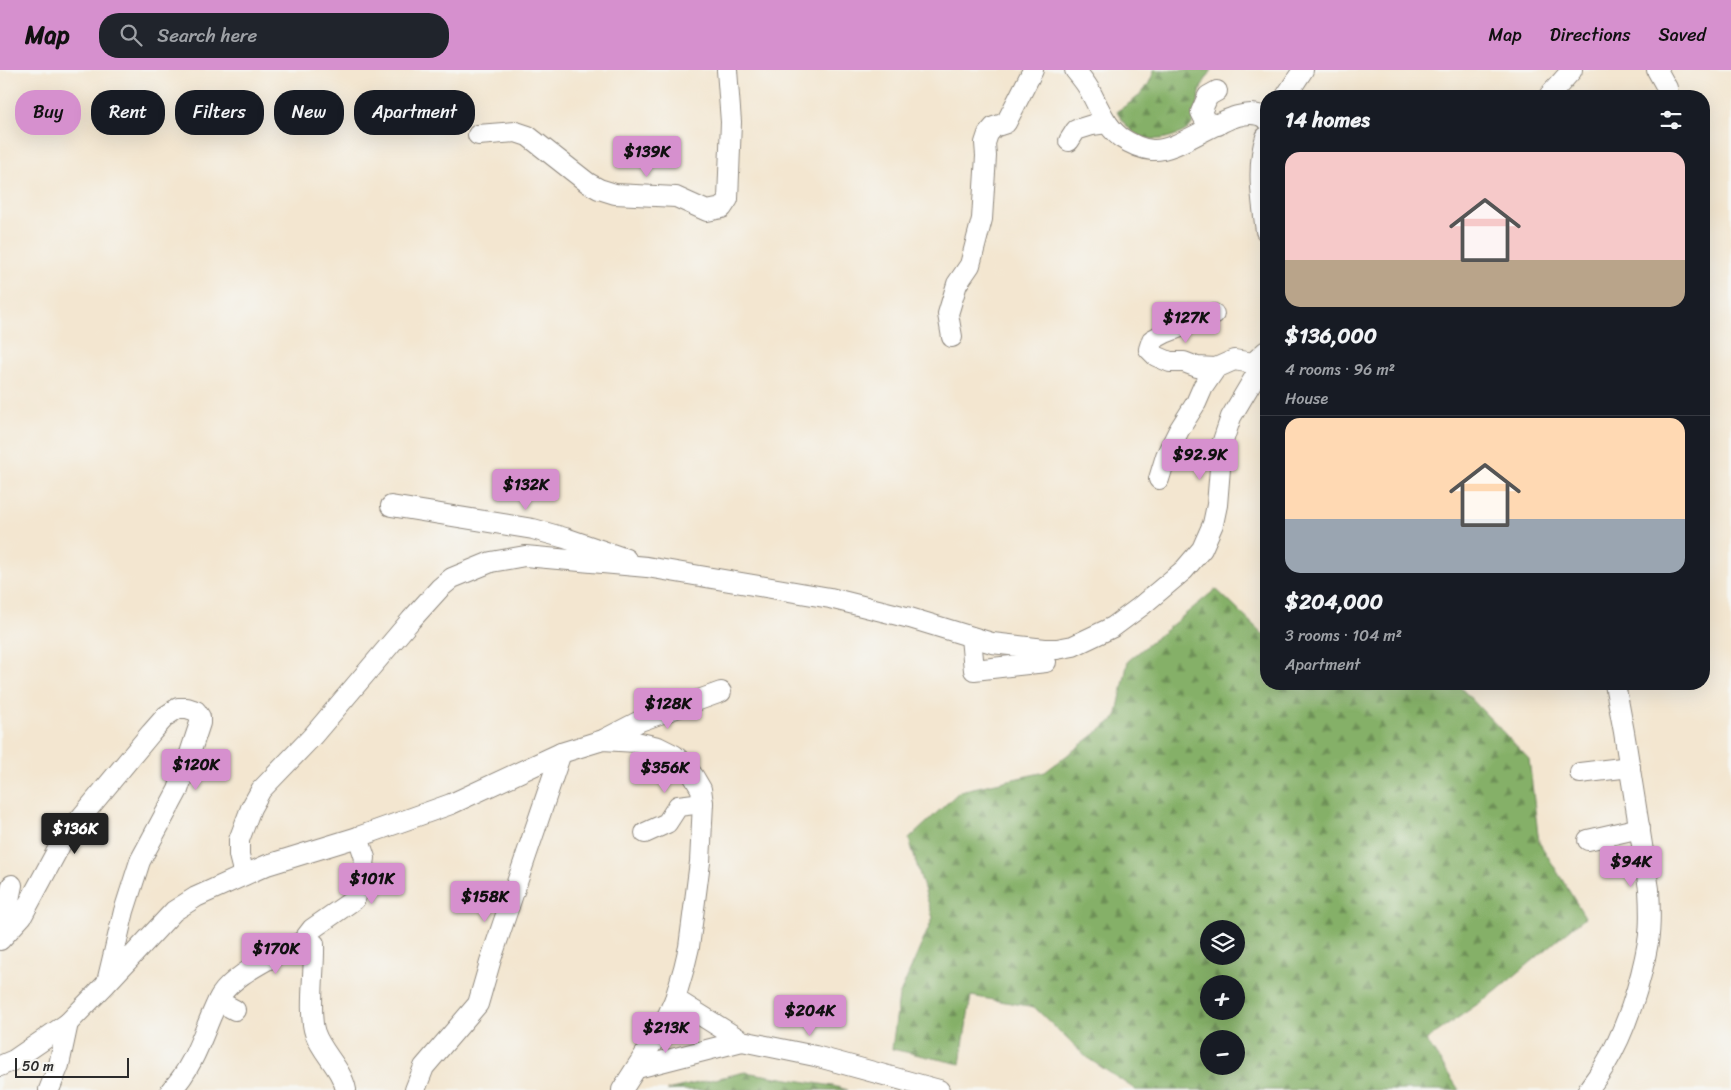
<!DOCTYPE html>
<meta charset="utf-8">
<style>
:root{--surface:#171b24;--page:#20242c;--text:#f1f3f6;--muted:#9ea1a6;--line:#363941;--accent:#d690ce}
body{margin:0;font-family:Sriracha,sans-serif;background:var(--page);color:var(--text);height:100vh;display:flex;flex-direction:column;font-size:19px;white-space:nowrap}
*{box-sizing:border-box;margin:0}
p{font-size:16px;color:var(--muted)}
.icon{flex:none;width:28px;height:28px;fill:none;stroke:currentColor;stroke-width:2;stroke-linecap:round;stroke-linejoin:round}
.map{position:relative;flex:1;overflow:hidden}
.panel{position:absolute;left:1260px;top:20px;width:450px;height:600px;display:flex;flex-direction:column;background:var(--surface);border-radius:20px;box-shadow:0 5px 20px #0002}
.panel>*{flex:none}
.guide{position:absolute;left:15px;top:20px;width:475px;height:45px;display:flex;gap:10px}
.fabs{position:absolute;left:1200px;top:850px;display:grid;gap:10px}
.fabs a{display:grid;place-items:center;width:45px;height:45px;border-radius:50%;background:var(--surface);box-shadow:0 5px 20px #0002;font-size:25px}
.scale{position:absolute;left:15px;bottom:12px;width:114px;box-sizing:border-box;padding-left:5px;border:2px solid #2b2b2b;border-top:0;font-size:14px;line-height:18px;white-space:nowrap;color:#2b2b2b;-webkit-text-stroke:4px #f6f6f2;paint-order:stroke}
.price{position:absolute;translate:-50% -42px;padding:0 11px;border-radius:5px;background:var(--accent);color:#111;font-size:16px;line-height:32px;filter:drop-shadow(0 1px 2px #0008)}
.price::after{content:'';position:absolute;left:50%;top:30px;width:15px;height:11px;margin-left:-8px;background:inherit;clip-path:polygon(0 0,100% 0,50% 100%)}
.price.on{background:#222;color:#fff}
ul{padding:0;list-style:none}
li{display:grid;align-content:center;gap:10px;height:265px;padding:0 25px}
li+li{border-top:1px solid var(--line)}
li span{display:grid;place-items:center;height:155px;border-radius:15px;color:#555}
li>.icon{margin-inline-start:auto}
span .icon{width:90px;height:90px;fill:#fffc;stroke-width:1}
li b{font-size:21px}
h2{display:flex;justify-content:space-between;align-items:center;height:60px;padding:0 25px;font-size:21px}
.chip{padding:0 18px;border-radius:20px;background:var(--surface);box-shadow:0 5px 20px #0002;font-size:18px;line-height:45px}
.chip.on{background:var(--accent);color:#111}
header{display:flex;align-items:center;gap:30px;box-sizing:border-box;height:70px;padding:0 25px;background:var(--accent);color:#111}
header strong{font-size:24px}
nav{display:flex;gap:28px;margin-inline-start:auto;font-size:18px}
.search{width:350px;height:45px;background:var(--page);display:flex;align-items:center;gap:12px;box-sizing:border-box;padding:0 18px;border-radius:20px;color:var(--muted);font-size:19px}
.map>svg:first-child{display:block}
.forest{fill:url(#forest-firs);stroke:#586e4a;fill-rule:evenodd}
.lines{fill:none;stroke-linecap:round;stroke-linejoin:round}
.minor-casing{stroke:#8f887e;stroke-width:22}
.minor{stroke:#fff;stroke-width:20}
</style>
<header>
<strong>Map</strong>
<div class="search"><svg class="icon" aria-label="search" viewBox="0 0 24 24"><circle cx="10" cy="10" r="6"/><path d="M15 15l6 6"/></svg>Search here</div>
<nav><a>Map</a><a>Directions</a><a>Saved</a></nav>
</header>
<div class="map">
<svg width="1731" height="1020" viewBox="0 0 1731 1020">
<defs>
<pattern id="forest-firs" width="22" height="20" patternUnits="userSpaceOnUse" patternTransform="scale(1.25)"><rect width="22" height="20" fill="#85b068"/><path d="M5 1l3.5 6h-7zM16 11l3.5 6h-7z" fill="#6d8f56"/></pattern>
</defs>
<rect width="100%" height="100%" fill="#f6f6f2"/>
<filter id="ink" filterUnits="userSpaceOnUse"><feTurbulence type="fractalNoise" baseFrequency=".02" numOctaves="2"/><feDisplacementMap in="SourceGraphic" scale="10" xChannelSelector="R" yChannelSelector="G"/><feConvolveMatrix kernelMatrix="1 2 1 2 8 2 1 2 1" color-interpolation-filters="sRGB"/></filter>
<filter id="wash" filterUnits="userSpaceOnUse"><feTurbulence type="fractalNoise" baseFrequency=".0096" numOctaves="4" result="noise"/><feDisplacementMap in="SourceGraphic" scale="20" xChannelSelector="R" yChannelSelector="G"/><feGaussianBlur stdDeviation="1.12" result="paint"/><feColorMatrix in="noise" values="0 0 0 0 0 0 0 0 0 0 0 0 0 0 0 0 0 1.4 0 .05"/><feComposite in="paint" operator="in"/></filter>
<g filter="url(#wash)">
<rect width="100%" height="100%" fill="#f3e6d0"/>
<g class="forest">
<path d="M1154,0H1212C1209,5 1204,11 1202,16C1198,27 1197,49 1190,57C1186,62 1179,64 1173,66C1148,75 1128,65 1117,41C1135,30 1148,22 1154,0Z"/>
<path d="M1216,519L1266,567V614H1325L1329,616L1402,617L1405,614H1457L1529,689L1539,772L1585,847L1495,922L1426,970L1459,1020H1136L1086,987L1034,937L971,926L960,994L892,979L899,926L933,848L909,769L960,721L1045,702L1116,648L1128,591ZM1209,859H1236V886H1209ZM1209,914H1236V941H1209ZM1209,969H1236V996H1209Z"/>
<path d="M745,1002L833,1016L848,1020H667Z"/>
</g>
</g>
<g filter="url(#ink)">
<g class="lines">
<defs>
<g id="minor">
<path d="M1075,0C1080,6 1085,12 1089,19C1098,36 1105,55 1120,67C1129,73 1141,79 1152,80C1183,83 1240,27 1266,49"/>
<path d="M1657,0L1667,18L1668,26"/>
<path d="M1217,21L1208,26L1201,42L1206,52L1218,55"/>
<path d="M1286,26L1303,0"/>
<path d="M1549,26L1572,0"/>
<path d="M478,65L516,62L528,66L588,113L599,119L615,124L676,127L707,141L722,138L728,129L731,52L727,0"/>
<path d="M1266,67C1256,96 1262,131 1266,161"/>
<path d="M1069,71L1076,60L1092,55L1107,53"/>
<path d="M1214,244L1165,263L1152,270L1149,279L1156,286L1170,292H1184L1197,297L1216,298"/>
<path d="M952,267L948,244L957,214L970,195L982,149L986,86L985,73L988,64L994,57L1006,53L1033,0"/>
<path d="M1159,409L1166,386L1179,360L1196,333L1203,317L1216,298L1234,290L1253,293L1266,281"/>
<path d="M391,436L533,459L565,468L626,489"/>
<path d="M971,567L974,600L1046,592"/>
<path d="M605,669L640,651L721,622"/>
<path d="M1580,703L1630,697"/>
<path d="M645,763L667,753L678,736L703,733"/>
<path d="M1588,770L1640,758"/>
<path d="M244,805L239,785V770L251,738L261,720L311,668L411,550L440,518L452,508L491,492L525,486L647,497L830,528L910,548L992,573L1045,579H1057L1073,576L1113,557L1140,537L1184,500L1202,479L1213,454L1217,435L1222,374L1231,347L1266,288"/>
<path d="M0,852L7,840L12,815"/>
<path d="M0,870L22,846L64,768L151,663L166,646L178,638H187L196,641L200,647V653L178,720L140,791L124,841L107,912"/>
<path d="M302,872L312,859L355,829L361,813L365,788L358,767"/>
<path d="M675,929L742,971L815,986L939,1020"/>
<path d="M218,931L235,940"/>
<path d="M0,996L14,990L68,953L106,914L174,841L196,827L267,795L358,767L451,734L561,683L603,670L636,672L658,677L674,685L685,695L694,707L701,719L703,733L700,792L689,877L684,898L675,929L663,956L622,1020"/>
<path d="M637,998L742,971"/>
<path d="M49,1020L59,995L68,953"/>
<path d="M171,1020C190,1002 201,970 211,946C214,940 217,931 221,925C233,907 260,894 279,883C290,877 302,869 314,874C315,897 308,944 315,963C322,983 342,999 346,1020"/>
<path d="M415,1020L424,997L478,934L491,889L561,683"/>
<path d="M1588,1020C1593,1012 1600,1004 1605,995C1626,961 1641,912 1648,872C1651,855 1650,836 1649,819L1624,662L1615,614"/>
</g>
</defs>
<use href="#minor" class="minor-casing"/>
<use href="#minor" class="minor"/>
</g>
</g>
</svg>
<div class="fabs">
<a><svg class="icon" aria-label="layers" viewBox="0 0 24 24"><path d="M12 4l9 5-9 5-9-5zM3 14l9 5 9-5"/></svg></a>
<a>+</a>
<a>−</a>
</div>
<div class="scale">50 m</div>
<b class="price" style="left:647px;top:108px">$139K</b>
<b class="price" style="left:1186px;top:274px">$127K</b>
<b class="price" style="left:1200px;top:411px">$92.9K</b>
<b class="price" style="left:526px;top:441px">$132K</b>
<b class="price" style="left:668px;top:660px">$128K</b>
<b class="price" style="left:196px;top:721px">$120K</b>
<b class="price" style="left:665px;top:724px">$356K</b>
<b class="price on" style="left:75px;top:785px">$136K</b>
<b class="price" style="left:1631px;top:818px">$94K</b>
<b class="price" style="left:372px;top:835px">$101K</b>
<b class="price" style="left:485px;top:853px">$158K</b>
<b class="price" style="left:276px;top:905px">$170K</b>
<b class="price" style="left:810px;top:967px">$204K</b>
<b class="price" style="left:666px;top:984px">$213K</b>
<div class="guide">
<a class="chip on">Buy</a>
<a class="chip">Rent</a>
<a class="chip">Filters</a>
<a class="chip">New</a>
<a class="chip">Apartment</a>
</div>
<section class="panel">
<h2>14 homes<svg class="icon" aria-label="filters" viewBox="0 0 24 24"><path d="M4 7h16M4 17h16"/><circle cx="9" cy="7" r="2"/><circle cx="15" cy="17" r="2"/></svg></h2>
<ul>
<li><span style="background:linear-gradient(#f6c9c9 70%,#b9a48a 0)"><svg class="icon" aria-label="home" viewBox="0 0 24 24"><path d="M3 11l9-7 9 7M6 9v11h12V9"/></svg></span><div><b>$136,000</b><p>4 rooms · 96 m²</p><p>House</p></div></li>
<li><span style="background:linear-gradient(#ffd9b3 65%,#9aa5b1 0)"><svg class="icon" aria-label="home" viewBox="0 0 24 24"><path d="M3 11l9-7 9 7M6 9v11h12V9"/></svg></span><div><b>$204,000</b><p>3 rooms · 104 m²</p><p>Apartment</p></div></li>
</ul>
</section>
</div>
